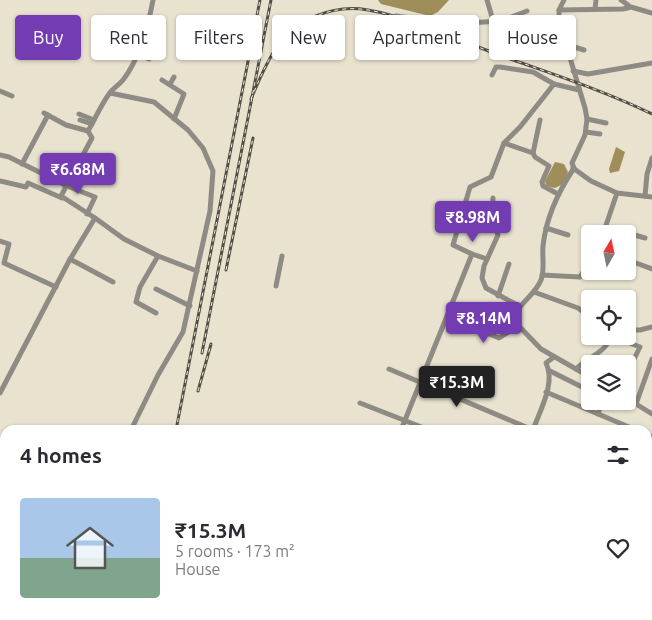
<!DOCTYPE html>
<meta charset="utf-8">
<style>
:root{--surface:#fff;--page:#f7f7f7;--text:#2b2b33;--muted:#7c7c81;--line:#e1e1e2;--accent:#743cb3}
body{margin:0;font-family:Ubuntu,sans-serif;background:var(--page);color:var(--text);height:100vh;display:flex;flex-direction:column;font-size:19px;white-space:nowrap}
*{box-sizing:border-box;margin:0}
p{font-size:16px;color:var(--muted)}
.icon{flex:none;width:28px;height:28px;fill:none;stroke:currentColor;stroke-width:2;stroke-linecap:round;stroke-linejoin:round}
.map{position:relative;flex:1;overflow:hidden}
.side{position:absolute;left:0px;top:425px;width:652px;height:195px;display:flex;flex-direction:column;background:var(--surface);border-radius:15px 15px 0 0;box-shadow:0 1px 4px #0004}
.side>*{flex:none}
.top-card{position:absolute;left:15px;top:15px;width:622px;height:45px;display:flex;gap:10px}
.needle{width:32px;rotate:9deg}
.buttons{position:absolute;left:581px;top:225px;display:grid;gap:10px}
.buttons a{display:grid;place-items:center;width:55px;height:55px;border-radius:5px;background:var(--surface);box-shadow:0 1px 4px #0004;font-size:25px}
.price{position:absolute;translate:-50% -42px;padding:0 11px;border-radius:5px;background:var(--accent);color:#fff;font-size:16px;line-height:32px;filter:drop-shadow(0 1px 2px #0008)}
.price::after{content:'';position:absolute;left:50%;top:30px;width:15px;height:11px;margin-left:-8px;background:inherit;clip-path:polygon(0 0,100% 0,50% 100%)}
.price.current{background:#222;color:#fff}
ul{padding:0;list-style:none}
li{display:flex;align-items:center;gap:15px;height:125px;padding:0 20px}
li+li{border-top:1px solid var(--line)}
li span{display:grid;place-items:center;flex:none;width:140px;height:100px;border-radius:5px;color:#555}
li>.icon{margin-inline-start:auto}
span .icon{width:60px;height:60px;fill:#fffc;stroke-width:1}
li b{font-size:21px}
h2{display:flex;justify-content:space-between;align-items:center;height:60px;padding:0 20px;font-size:21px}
.chip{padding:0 18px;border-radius:5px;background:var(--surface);box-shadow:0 1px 4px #0004;font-size:18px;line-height:45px}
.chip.current{background:var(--accent);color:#fff}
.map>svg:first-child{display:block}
.water{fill:#9f8e5a}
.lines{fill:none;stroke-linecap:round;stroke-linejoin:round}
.minor{stroke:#8e8b84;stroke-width:5}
.rail-casing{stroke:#534f46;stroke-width:3}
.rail{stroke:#f5efdc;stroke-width:1;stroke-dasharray:4;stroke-linecap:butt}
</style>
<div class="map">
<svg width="652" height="620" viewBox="0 0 652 620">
<rect width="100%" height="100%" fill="#e8e2cf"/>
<g class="water">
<path d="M378,0H449L438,12L430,16L381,4Z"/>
<path d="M616,147L625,152L619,171L610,173L609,169Z"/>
<path d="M555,162L564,164L568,172L563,184L555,188L546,186L545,181Z"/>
</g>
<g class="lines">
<g class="minor">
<path d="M487,0L497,34"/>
<path d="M564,0L559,10V21L585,108L587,119L585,135L572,163L574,168C558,192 546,217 543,246C542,257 545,270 541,280C534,297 517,303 514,321L541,349L590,377"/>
<path d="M621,0L628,5L627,8"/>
<path d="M595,9L596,0"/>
<path d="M559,10L623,9L631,7L652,13"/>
<path d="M396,16L452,24L501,21L527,11"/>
<path d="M142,43L156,49"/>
<path d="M565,47L571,46L584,50"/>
<path d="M137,54L149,59"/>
<path d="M573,71L588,74L652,63"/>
<path d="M492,75L496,67H500L533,72L554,84"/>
<path d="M162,80L184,94L174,119"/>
<path d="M170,84L174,77"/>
<path d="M0,91L12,96"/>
<path d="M110,93L154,102L188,130L203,148L213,171L210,211L183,332L158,375L131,430"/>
<path d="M44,113L66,125L88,131"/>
<path d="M79,114L94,120"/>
<path d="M587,119L606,123"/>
<path d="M80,120L92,124"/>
<path d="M586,132L600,134"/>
<path d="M504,143L533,153L535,157L549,166L542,182L543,186L558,194"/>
<path d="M533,153L540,120"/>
<path d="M0,155L9,157L67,186"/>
<path d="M85,155L106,167"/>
<path d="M22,164L48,115"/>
<path d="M573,168L591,181L617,193L652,197"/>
<path d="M0,181L26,187L28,183L62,198"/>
<path d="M67,186L95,197L87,214"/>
<path d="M645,196L647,174L652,158"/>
<path d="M493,198L492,215L498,235L484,266L482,278L486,288L519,306"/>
<path d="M95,218L124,239L158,256L197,271"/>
<path d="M607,227L645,238"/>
<path d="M546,228L568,235"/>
<path d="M603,234L617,193"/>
<path d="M0,241L9,244L4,263L56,287"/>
<path d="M472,254L487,259"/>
<path d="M70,259L113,282"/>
<path d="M628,260L652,269"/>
<path d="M542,275L580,277L590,262"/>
<path d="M276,286L282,256"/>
<path d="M156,289L190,306"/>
<path d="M534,292L578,308L590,317"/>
<path d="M498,296L509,264"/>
<path d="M156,313L136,302L140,287L158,256"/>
<path d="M447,317L499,338L518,326"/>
<path d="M628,330H640L652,327"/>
<path d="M612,336L640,347L628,371"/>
<path d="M389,369L533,430"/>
<path d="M576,369C587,357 608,352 610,336"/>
<path d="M550,371L590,391"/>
<path d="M546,392L636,430"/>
<path d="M0,393L69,261L95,218L61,196L92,138L88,131C95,119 101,105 109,94C113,88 119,85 123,80C140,58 148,27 153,0"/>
<path d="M628,399L652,414"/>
<path d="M360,403L429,430"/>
<path d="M636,404L652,359"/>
<path d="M598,414L602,401"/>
<path d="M74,430L75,428"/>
<path d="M401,430L472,254L453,245L470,187L491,177L504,143L520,127L554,84L579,90"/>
<path d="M533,430C540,410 556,383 546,363L554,357"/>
<path d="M648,435L652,437"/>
<path d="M0,462L5,463"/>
<path d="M648,476L652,477"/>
<path d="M0,486L5,474"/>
<path d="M648,520L652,521"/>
<path d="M0,540L5,541"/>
<path d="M648,566L652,568"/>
<path d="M0,591H5"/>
<path d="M648,614L652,616"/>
<path d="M79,615L80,620"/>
<path d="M272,615L293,620"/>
<path d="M538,615L550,620"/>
<path d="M445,617L446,615"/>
<path d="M32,620L34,615"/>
<path d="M206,620L210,615"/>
<path d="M314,620L315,615"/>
<path d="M473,620V615"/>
</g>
<defs>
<g id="rail">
<path d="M251,99C266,64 278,31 316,16C333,9 351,7 368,10C404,16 452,37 486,50C542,71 599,88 652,114"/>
<path d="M226,270L253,138"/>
<path d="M202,353L271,0"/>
<path d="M198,391L211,344"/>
<path d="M176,430L260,0"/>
<path d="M130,620L131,615"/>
<path d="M139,620L140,615"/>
<path d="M151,620V615"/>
<path d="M162,620L163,615"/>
<path d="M193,620L196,615"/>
</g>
</defs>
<use href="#rail" class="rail-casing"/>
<use href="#rail" class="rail"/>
</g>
</svg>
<div class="buttons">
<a><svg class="needle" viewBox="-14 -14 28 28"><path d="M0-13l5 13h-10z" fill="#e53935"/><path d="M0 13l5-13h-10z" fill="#7c7c81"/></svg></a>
<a><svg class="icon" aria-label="locate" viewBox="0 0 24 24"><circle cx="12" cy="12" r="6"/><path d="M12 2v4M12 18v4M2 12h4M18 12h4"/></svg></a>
<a><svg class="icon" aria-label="layers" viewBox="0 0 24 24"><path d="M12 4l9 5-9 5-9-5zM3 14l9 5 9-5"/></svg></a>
</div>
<b class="price" style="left:78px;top:195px">₹6.68M</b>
<b class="price" style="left:473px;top:243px">₹8.98M</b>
<b class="price" style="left:484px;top:344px">₹8.14M</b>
<b class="price current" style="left:457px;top:408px">₹15.3M</b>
<div class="top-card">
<a class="chip current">Buy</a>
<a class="chip">Rent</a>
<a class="chip">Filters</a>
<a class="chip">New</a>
<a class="chip">Apartment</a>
<a class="chip">House</a>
</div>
<section class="side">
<h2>4 homes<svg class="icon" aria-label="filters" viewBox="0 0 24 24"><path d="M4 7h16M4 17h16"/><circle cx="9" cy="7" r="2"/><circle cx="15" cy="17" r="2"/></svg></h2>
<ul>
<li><span style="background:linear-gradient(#a9c7e8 60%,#7fa58c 0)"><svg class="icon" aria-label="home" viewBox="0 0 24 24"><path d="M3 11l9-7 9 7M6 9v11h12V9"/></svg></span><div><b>₹15.3M</b><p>5 rooms · 173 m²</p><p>House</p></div><svg class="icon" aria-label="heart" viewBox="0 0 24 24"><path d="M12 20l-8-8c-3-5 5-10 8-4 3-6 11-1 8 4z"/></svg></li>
</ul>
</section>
</div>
